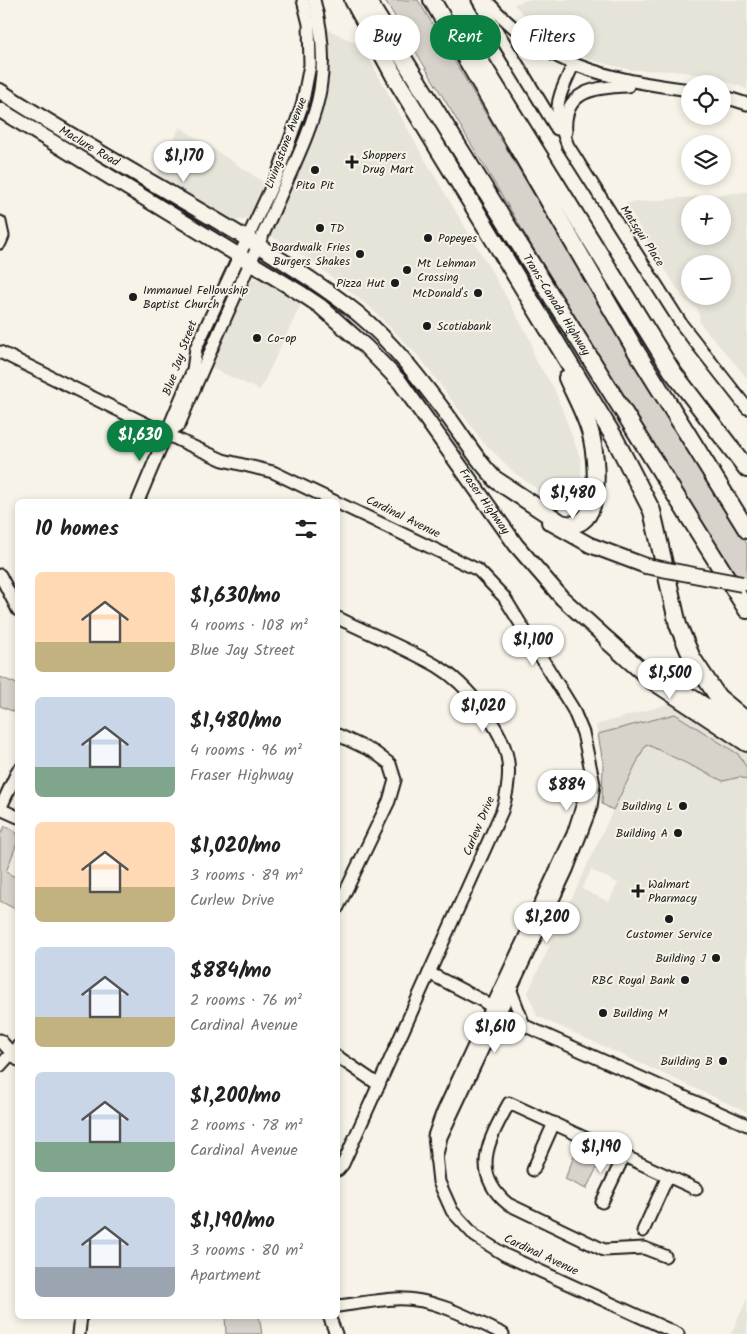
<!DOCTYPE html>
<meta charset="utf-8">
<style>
:root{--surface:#fff;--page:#f6f6f6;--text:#222;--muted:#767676;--accent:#0b8043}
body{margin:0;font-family:Kalam,sans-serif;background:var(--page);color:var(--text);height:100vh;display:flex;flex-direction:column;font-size:19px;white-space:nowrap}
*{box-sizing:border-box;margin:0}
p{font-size:16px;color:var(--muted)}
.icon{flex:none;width:28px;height:28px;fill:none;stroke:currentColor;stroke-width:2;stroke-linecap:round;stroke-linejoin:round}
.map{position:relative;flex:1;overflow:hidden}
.side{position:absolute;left:15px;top:499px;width:325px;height:820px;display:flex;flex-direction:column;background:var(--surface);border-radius:8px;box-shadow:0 2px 8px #0003}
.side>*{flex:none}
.hud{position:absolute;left:355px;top:15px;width:316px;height:45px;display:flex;gap:10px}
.fabs{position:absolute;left:681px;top:75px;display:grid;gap:10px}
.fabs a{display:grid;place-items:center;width:50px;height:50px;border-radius:50%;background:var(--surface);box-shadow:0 2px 8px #0003;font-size:25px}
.price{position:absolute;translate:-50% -42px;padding:0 11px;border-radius:18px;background:#fff;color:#222;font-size:16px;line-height:32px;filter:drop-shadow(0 1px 2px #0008)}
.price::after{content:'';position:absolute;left:50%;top:30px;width:15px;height:11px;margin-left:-8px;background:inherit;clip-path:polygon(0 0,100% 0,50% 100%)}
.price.selected{background:var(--accent);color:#fff}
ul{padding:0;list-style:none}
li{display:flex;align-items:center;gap:15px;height:125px;padding:0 20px}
li span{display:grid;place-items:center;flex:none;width:140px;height:100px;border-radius:8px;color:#555}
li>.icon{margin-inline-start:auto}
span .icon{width:60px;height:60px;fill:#fffc;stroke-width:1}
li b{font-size:21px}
h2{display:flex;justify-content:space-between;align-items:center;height:60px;padding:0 20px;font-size:21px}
.pill{padding:0 18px;border-radius:22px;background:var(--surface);box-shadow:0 2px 8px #0003;font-size:18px;line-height:45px}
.pill.selected{background:var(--accent);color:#fff}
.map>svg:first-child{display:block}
.built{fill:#e6e3d9;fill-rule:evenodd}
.green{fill:#d7d3cb;stroke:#7a7874}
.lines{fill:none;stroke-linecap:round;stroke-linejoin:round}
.minor-casing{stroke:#1c1c1c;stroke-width:15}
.major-casing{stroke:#1c1c1c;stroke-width:18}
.highway-casing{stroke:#1c1c1c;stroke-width:20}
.minor{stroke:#f7f3e8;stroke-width:11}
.major{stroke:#f7f3e8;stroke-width:14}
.highway{stroke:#f7f3e8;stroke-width:16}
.major-bridge-casing{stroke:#1c1c1c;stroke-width:18;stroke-linecap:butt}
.major-bridge{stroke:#f7f3e8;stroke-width:14}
.poi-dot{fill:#1c1c1c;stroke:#f7f3e8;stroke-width:2}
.labels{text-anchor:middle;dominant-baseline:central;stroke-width:4;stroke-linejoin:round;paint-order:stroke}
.street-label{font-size:12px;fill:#1c1c1c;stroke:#f7f3e8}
.poi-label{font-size:12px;fill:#1c1c1c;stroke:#f7f3e8;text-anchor:start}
</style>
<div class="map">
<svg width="747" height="1334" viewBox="0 0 747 1334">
<rect width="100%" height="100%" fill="#f7f3e8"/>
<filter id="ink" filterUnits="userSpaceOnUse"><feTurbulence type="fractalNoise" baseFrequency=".02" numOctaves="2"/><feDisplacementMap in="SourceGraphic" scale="10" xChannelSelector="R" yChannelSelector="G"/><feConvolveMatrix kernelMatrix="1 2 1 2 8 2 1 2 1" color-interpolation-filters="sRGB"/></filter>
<g filter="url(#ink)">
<g class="built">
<path d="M527,0H747V89L714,77L677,71L632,70L594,61L566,49L537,29L514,4Z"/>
<path d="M327,29L362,46L421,153L495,277L531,341L534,358L554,388L581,460L582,492L577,504L566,510L515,473L483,442L421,359L371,308L314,263L270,235L311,141L323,107L330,64Z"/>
<path d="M180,127L265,183L251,213L245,220H233L157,175Z"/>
<path d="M747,192V378L700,323L698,309L685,300L654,253L626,203ZM690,204H722V236H690ZM690,264H722V296H690Z"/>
<path d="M260,278L301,304L260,390L209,367L247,283L253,279Z"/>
<path d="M672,703L747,754V1112L537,1016L528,992L613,810L602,804L603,763L596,725ZM591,870L618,883L609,902L582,889Z"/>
<path d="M747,1299V1334H731Z"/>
</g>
<g class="green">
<path d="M385,0H418L611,324L747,544V594L590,343Z"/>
<path d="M0,677L17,684V713L0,706Z"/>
<path d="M675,714L738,754L747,768V780L740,777L723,781L646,744L613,810L602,804L603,763L598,734Z"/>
<path d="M5,826L17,833V843L6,872L17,878V910L0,901V835Z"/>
<path d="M580,1141L605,1152L586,1189L565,1179Z"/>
<path d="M225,1316H259L262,1334H226Z"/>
</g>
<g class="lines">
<defs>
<g id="minor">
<path d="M478,0L557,129"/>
<path d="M486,0C543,66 607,79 690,90"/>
<path d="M573,65C556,104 552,105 568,146L682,325L747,408"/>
<path d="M722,96L747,104"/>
<path d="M566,132C562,90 596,87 628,86"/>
<path d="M0,222L3,236L0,243"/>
<path d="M0,352L185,443L223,460L273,472L478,570L504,597L573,709L583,733L594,784L591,807L567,870L441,1137L436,1159"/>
<path d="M166,434L179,425C209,352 242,281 274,210C289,175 314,127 320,90C325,60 322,29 314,0"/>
<path d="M138,501L193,370L196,348L278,173L302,106L310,65L309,24L303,0"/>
<path d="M0,575L18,610"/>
<path d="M338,618C370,634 406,648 437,666C466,683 504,729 508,762C510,780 507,795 502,811L343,1164L338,1170"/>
<path d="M338,735L374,752L390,764L395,780L389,801L338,907"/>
<path d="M586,794L573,834L441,1116L434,1136L439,1182L452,1211L475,1236L505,1255L678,1334"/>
<path d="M0,809L18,770"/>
<path d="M0,809L18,817"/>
<path d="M429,973L481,1000L512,1020L747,1125"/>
<path d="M511,991L524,1025"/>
<path d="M0,1040L18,1060"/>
<path d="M338,1057L379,1085"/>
<path d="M0,1066L18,1046"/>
<path d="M533,1170L554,1123"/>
<path d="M602,1202L624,1156"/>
<path d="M643,1231L668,1176"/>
<path d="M665,1256L644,1248L604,1250L508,1204C469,1172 490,1138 509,1103L696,1189"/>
<path d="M338,1306C356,1304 376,1300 395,1299C433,1297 470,1318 503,1334"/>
<path d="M329,1316L336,1334"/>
<path d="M79,1334L81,1316"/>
</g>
<g id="major">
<path id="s1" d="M0,91C77,141 156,184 234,231C276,256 318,282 357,313C392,342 420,379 447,415C465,439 480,466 503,486"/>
<path id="s2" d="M0,110L302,294L320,306L366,347L400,382L516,545L562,598L616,647"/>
<path d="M549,522L590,545L646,566"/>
<path d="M678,688L747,732"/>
</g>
<g id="highway">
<path d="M353,0L397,81L614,437L652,511L678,625L692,658L718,697L747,721"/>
<path id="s3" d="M367,0L747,610"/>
<path d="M432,0L636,351L747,530"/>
<path d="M459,27L672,371L747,469"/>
<path d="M496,480L561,523C605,536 597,460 591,435C586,415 575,396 567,378"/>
<path d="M608,641L653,681L747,743"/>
</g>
</defs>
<use href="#minor" class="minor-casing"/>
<use href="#major" class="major-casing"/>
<use href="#highway" class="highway-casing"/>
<use href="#minor" class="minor"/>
<use href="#major" class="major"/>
<use href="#highway" class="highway"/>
<defs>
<path id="major-bridge" d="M646,566L742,584"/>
</defs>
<use href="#major-bridge" class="major-bridge-casing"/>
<use href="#major-bridge" class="major-bridge"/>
</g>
</g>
<g class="poi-dot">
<path d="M349.5 154.5h5v5h5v5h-5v5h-5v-5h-5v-5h5z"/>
<circle cx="315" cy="170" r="5"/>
<circle cx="320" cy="228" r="5"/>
<circle cx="428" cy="238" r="5"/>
<circle cx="360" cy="254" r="5"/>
<circle cx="407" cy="270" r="5"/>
<circle cx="395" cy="283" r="5"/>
<circle cx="478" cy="293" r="5"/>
<circle cx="133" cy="297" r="5"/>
<circle cx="427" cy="326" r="5"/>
<circle cx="257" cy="338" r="5"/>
<circle cx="683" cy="806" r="5"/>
<circle cx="678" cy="833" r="5"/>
<path d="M635.5 883.5h5v5h5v5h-5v5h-5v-5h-5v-5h5z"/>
<circle cx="669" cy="919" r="5"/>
<circle cx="716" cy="958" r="5"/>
<circle cx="685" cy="980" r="5"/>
<circle cx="603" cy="1013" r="5"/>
<circle cx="723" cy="1061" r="5"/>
</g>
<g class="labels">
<g class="street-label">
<text transform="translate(286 143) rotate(-69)">Livingstone Avenue</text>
<text stroke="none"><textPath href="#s1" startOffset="105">Maclure Road</textPath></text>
<text transform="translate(642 236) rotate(57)">Matsqui Place</text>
<text stroke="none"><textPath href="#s3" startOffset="359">Trans-Canada Highway</textPath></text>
<text transform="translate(180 358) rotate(-70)">Blue Jay Street</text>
<text stroke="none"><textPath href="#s2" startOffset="632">Fraser Highway</textPath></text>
<text transform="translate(403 517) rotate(26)">Cardinal Avenue</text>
<text transform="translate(479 826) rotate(-67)">Curlew Drive</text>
<text transform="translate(541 1255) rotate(25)">Cardinal Avenue</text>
</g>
<g class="poi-label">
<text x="362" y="155">Shoppers<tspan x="362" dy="14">Drug Mart</tspan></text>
<text x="315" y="185" text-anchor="middle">Pita Pit</text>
<text x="330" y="228">TD</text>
<text x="438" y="238">Popeyes</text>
<text x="350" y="247" text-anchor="end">Boardwalk Fries<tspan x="350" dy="14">Burgers Shakes</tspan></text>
<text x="417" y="263">Mt Lehman<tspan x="417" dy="14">Crossing</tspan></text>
<text x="385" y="283" text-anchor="end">Pizza Hut</text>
<text x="143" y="290">Immanuel Fellowship<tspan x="143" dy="14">Baptist Church</tspan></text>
<text x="468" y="293" text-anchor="end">McDonald's</text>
<text x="437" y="326">Scotiabank</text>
<text x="267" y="338">Co-op</text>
<text x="673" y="806" text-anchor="end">Building L</text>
<text x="668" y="833" text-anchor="end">Building A</text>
<text x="648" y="884">Walmart<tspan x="648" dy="14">Pharmacy</tspan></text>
<text x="669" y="934" text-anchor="middle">Customer Service</text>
<text x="706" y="958" text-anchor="end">Building J</text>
<text x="675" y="980" text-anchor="end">RBC Royal Bank</text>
<text x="613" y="1013">Building M</text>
<text x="713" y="1061" text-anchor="end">Building B</text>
</g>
</g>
</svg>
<div class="fabs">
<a><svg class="icon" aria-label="locate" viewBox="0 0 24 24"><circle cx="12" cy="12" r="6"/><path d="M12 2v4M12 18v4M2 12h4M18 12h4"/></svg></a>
<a><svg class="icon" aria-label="layers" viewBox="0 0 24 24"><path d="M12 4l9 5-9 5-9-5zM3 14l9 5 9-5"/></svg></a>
<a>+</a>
<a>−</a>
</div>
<b class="price" style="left:184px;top:183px">$1,170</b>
<b class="price selected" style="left:140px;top:462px">$1,630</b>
<b class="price" style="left:573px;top:520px">$1,480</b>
<b class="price" style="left:533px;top:667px">$1,100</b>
<b class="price" style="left:670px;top:700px">$1,500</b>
<b class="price" style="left:483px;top:733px">$1,020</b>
<b class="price" style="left:567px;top:812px">$884</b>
<b class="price" style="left:547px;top:944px">$1,200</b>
<b class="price" style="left:495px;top:1054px">$1,610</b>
<b class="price" style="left:601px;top:1174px">$1,190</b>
<div class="hud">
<a class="pill">Buy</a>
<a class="pill selected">Rent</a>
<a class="pill">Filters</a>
</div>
<section class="side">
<h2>10 homes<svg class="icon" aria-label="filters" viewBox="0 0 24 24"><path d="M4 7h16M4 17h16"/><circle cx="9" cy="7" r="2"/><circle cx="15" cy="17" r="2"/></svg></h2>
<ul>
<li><span style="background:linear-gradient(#ffd9b3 70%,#c2b280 0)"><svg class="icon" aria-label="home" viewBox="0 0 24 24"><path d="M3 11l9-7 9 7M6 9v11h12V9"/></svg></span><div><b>$1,630/mo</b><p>4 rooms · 108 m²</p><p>Blue Jay Street</p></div></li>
<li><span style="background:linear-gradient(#c9d6e8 70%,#7fa58c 0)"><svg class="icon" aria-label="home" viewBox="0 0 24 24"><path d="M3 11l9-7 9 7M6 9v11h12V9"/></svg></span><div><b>$1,480/mo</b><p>4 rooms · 96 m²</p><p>Fraser Highway</p></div></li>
<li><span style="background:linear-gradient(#ffd9b3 65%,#c2b280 0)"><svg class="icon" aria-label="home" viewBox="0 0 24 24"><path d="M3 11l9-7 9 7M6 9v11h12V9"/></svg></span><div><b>$1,020/mo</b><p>3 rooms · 89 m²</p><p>Curlew Drive</p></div></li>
<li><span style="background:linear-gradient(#c9d6e8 70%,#c2b280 0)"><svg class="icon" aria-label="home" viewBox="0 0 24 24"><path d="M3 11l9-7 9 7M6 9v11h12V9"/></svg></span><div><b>$884/mo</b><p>2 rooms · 76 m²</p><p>Cardinal Avenue</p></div></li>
<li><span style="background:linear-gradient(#c9d6e8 70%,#7fa58c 0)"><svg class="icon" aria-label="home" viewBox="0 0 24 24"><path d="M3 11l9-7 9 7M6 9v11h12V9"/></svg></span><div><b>$1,200/mo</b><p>2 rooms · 78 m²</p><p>Cardinal Avenue</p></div></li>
<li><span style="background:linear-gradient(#c9d6e8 70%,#9aa5b1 0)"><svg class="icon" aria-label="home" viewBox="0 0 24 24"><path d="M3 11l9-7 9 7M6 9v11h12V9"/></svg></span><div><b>$1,190/mo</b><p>3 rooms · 80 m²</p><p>Apartment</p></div></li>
</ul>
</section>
</div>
